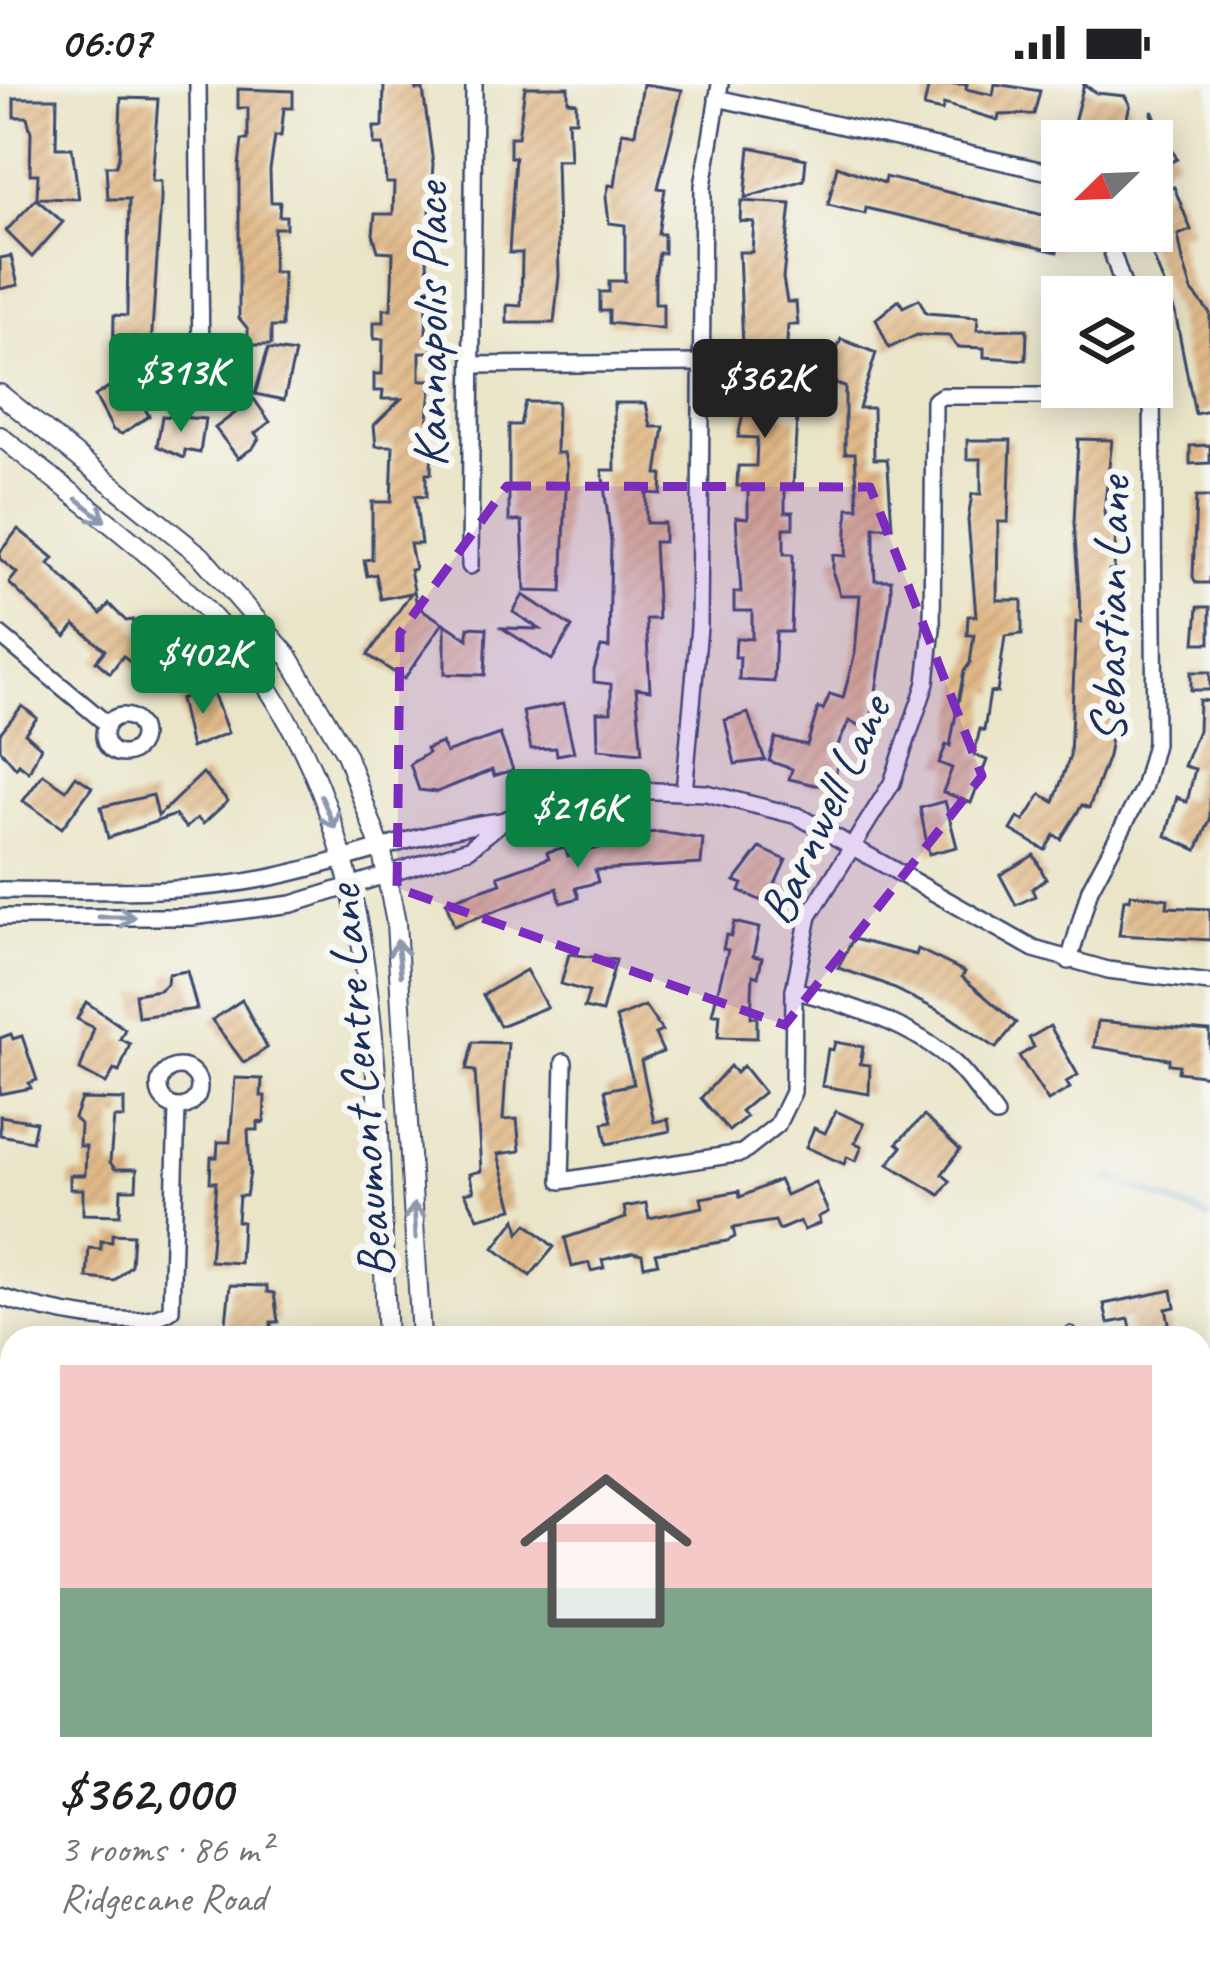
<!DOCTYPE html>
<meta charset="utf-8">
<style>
:root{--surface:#fff;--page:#f6f6f6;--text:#202124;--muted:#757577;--accent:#0b8043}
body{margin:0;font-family:Caveat,sans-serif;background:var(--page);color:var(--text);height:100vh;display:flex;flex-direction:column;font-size:45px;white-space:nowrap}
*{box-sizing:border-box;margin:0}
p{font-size:39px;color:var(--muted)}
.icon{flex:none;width:66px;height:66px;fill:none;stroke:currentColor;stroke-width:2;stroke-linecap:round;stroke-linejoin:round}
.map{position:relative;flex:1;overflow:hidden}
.side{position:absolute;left:0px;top:1242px;width:1212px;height:663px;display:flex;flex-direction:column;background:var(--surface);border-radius:36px 36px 0 0;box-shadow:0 6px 30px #0003}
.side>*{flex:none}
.needle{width:78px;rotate:247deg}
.fabs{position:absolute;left:1041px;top:36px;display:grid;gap:24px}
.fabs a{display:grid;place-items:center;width:132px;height:132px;border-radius:0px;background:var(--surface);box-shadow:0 6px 30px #0003;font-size:60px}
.price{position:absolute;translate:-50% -102px;padding:0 27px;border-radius:12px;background:var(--accent);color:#fff;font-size:39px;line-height:78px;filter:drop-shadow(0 3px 6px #0008)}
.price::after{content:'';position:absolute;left:50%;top:72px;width:36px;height:27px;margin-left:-18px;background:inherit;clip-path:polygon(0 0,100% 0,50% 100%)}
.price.selected{background:#222;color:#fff}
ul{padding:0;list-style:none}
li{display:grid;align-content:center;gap:24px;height:636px;padding:0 60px}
li span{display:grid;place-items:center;height:372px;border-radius:0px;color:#555}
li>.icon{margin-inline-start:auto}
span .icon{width:216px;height:216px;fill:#fffc;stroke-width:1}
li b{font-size:51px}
.status{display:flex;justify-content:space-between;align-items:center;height:84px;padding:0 60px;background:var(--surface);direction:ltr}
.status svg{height:33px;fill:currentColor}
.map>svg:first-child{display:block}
.grass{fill:#97c370;stroke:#597967;stroke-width:3}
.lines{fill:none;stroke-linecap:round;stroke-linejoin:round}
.stream{stroke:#68aadc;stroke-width:4.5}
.building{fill:url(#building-hatch)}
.service-casing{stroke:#3a4a6e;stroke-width:12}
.minor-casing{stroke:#3a4a6e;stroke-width:20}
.tertiary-casing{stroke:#3a4a6e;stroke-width:22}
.primary-casing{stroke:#3a4a6e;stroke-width:28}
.service{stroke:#fff;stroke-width:8}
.minor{stroke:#fff;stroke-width:15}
.tertiary{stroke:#fff;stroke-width:18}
.primary{stroke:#fff;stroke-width:24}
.oneway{stroke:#8d97ae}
.marked{fill:#7b2cbf;fill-opacity:0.2;stroke:#7b2cbf;stroke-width:9;stroke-dasharray:24 15;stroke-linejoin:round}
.labels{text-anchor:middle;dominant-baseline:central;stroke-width:12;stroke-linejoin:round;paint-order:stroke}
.street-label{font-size:51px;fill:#1b2f5e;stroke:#f6f6f2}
</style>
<div class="status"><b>06:07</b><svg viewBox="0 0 49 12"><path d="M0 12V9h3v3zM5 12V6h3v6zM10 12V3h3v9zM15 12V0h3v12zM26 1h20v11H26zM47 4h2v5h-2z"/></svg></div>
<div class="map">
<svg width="1210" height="1903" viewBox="0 0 1210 1903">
<defs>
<pattern id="building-hatch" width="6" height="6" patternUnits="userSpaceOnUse" patternTransform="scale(3)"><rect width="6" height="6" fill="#e1b988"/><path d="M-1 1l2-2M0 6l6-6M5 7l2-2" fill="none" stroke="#c09f78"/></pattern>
</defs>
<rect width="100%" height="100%" fill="#f6f6f2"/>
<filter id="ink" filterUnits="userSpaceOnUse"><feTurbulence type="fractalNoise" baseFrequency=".00833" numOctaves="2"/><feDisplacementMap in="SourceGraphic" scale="24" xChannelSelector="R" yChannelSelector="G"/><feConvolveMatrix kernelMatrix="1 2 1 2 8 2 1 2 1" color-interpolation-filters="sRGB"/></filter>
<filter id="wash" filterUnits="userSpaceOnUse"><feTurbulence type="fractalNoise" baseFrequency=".004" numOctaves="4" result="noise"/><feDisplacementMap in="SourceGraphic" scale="48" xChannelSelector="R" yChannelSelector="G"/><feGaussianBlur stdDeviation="2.7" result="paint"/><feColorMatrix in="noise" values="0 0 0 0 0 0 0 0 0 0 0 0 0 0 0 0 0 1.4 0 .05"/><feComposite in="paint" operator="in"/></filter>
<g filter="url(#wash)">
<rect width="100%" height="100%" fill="#eae5c8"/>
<path class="grass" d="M1200,1540L1210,1542V1801L1200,1800Z"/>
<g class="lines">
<g class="stream">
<path d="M1109,1093L1210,1134"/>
<path d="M0,1363L12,1370"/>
</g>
</g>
<g id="blocks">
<g class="building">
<path d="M384,0H417L416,6H423L433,80L427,178L432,219H427L426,249H433V268H420V296H432L427,344H432L431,390H426V413L415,412L421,460H410L415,485L410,486L417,522L443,539L404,595L368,571L411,509L381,515L376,490L367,492L364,476L372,475V418H391L393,362H376L374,341L401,315H382L383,307H374V290H382L383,255H374V238H384V225H391L392,200L393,168L378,167L373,150L375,130H393L394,99H386L383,61H374V43H383Z"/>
<path d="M643,0L682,6L658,104L665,105L658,150H664V169H659L655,192V220H663V245L609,239V227H600V208H609V197H625V141L609,139L606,113L609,101L615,102L622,48L635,50Z"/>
<path d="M929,0H967L966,5L993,11L995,0L1040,7L1034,30L999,31L998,36L944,20L942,27L924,23Z"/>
<path d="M1084,0L1096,9L1125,12L1130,21L1123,49L1074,38Z"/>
<path d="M525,3H568V17L576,18V36H568L570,76H556L559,192L554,239H507V221L521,222L522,169H509L515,73H510V53H518Z"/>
<path d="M238,5L293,7V24H284L281,52H275L270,86L271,118H280L279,132H286V144H274L273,188H283L282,243H271V261H248V245L239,234V82L242,56H248V24H238Z"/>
<path d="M14,14H57L56,64H72L79,115L37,114L38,90H30L31,48L27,33H14Z"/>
<path d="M121,14L158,15L152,97H161V116L150,277L113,276L114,231L127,232L129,115H108L106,82H116L119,72Z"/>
<path d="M1152,27L1177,75L1152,87V57H1116L1152,38Z"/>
<path d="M750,63L806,75L804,96L745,114Z"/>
<path d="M837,82L884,99L885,93L1047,132L1046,139L1062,142L1057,168L866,124L865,130L828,121Z"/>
<path d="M1174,103L1191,146L1178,151L1183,177L1192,207L1210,229V327L1195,330L1175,228L1143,147H1152V127L1159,125L1154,110Z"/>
<path d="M36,115L63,138L32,173L6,147Z"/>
<path d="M741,117L791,120L783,194L787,218H796L798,241H788L783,332H797L793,403H785V428H793V444H784V470H793V488L791,548H776L774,598L739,596L740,573H735L736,554L752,555V527H734V508H741L736,433L748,434V402H737L738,382H756L757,354L738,353L743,330L738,287H744L739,168H752L754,138L740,137Z"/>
<path d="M11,172L18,201L0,205V174Z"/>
<path d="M919,215L926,229L978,233L977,246L1027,245L1026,276L984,273V264L957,263L949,252L917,251L889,264L876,235L899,216L903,223Z"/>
<path d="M841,255L876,269L859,324H873L874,375H887L888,383L892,443H874V473L875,496H891V511L873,627L866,644L849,637L832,674L839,676L833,701H815L789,695L792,685L769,677L775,654L807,661L818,624L823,626L830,610L843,614L855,569L860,511H840L833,490V471L846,472L848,424H858L855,369H845V303L829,297L828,290Z"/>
<path d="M268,265L295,269L284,316L255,310Z"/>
<path d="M127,291L149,332L122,350L113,346L95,312Z"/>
<path d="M254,315L270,338L255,349L259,354L253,364L238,374L215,344Z"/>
<path d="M525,318H557L556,369H564L567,382L562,508L525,507L522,437H509V341H520Z"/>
<path d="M614,319H646L651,343H664L657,390H662L661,410L646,409V439H664V458H654L658,535H646L650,606L636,604L642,669L598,665L597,628H611V600L594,598V586L601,563L609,564L611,457L602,386H615Z"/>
<path d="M162,332L205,335L200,369L185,366L184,374L157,362Z"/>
<path d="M1078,355L1112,356L1104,428L1106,441H1116L1114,487H1109L1113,538H1108L1109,574H1116V592H1106V624L1116,625L1108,672L1089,724L1082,721L1061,755L1054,751L1045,766L1011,746L1018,734L1024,737L1041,710L1054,718L1070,672L1076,538H1081L1074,439Z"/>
<path d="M967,356H1011L1008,438H998L997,516H1022V550L1005,552L997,609L990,608L984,647L980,645L974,671L987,676L971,719L943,708L952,684L939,679L946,661L950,662L964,587L970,579L974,551H967L968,532H976L968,436L972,410H981V375H967Z"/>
<path d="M1210,361V379L1190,380V362Z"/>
<path d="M1196,413H1210V499H1196L1193,493Z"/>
<path d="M18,445L54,474L49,480L101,530L109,520L126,537L133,536L134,544L160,565L169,558L179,567L173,574L181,582L160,606L123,572L110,589L96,577L105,566L75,541L66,553L9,499L17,489L0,475V468Z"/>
<path d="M523,511L572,543L552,576L502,544L540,545L513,528Z"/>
<path d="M1198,523H1210V559H1195Z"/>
<path d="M445,540L468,555V543L487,544L485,591L445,590Z"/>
<rect x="1191" y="588" width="19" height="18"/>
<path d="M211,603L228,649L191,664L180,615Z"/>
<path d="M1199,616L1210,617V736L1197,766L1166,752L1177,713L1187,718L1195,685L1184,682L1198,646Z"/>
<path d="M563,620L574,668L557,671L556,664L531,665L523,628Z"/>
<path d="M22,622L37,634L25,649L41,663L29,688L19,680L16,684L0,665V649Z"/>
<path d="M748,629L765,676L735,680L725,636Z"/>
<path d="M500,650L513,686L494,692L492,686L437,708L419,706L410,680L428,669L426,665L441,659L446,669Z"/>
<path d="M203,689L228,717L203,740L197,734L186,744L175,731L108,754L101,723L153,711L158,732Z"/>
<path d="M43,690L66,706L76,692L92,703L62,744L23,717Z"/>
<path d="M945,717L957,763L929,770L920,724Z"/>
<path d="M660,748L703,755L701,780L595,786L598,798L576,804L579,814L561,819L557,804L454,842L446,818L501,799L498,792L549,774L547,768L565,763L568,772L602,763L601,752Z"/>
<path d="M760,764L786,776L775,800L785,805L777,824L740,807L743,800L735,797Z"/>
<path d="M1034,771L1046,795L1032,805L1035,812L1016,821L1000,791Z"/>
<path d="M1131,810L1168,815L1167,823L1210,825V856L1119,851L1124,815L1130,816Z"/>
<path d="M734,838L759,844L753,872L762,874L758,893L753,891L751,933H757V954L718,953L720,930H712L728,866L723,865L726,851L731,852Z"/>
<path d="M853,855L916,871L918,865L965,888L962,893L1016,939L996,964L947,931L883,899L838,884Z"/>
<path d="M569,870L616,876L602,928L584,924L589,908L561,900Z"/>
<path d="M526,886L547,923L500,942L483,911Z"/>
<path d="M187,887L197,925L138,933L135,910L159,906L167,900L168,890Z"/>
<path d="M242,916L267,964L244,979L212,936Z"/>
<path d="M86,918L125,945L120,955L130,960L119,988L114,986L106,1000L80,986L94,944L77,935Z"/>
<path d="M645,922L662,947L655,950L663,968L641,977L654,1038L668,1035L670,1047L607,1060L603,1039L612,1037L605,1006L634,1000L616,934Z"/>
<path d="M1098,937L1210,947V992L1178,988L1179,981L1169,980V975L1094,963Z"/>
<path d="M1050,942L1078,991L1066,998L1070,1004L1048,1017L1019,972L1034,963L1029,954Z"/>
<path d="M11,950L13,955L22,952L37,996L29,999L31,1004L0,1010V954Z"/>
<path d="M473,958L508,959L503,1036L517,1035L520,1067L498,1070L513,1125L478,1134L465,1109L474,1107L469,1090L481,1087L475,987L466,986Z"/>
<path d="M835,958L863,963L860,980L870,981L869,1010L822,1002L828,965L833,966Z"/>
<path d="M730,982L736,989L743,982L764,1008L741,1027L746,1033L729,1047L701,1014Z"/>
<path d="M235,994L262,995L261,1012H265L264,1039L258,1038V1046H248L250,1089L246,1112H239L237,1137L242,1138L240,1179L210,1177L216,1098H210L211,1073H217L218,1058H230Z"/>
<path d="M81,1015L124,1016V1034H114L110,1078L115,1085H137L136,1105H121L120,1131L83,1130V1105H70V1091H85L86,1062H79L80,1040L74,1034Z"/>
<path d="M836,1027L864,1040L855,1059L862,1062L856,1077L847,1073L844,1080L806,1063L814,1044L825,1049Z"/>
<path d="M0,1032L36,1038L32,1057L0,1051Z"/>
<path d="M924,1032L960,1066L942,1090L950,1097L940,1111L888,1080L902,1063L897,1059Z"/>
<path d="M779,1096L786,1111L815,1098L828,1128L818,1133L820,1139L804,1146L800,1137L779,1146L775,1137L733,1144L735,1153L727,1157L655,1169L658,1179L644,1182L642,1170L633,1168L602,1176L604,1184L591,1187L589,1179L572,1183L565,1154L626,1134L624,1123L646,1119L649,1134L703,1123L701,1114L739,1107L740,1113Z"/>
<path d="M516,1135L519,1149L527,1140L554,1163L530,1192L494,1164Z"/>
<path d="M112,1150L133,1151L131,1181L114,1197L87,1194L89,1164L101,1165V1157L112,1158Z"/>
<path d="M230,1201L267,1202V1208L274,1209L278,1238H271V1248H225Z"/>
<path d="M1172,1206L1175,1223L1166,1225L1172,1252L1133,1254L1129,1235L1108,1239L1104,1220Z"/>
</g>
</g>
</g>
<g filter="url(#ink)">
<use href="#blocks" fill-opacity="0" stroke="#3a4a6e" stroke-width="3"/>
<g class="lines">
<defs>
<g id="service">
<path d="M1071,1254V1247"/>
<path d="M1200,1844H1210"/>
</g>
<g id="minor">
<path d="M198,0L201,277"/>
<path d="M717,14L1062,91"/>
<path d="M1105,147L1127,213"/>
<path d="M472,281L700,279"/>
<path d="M470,482L474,0"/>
<path d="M0,551L107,640"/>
<circle cx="123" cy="651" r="19"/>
<path d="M684,708L699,543L703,102L720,0"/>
<path d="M0,806C92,806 186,812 277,792C352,776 425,746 501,737"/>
<path d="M0,833H192L292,820L469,765L504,736L539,722L630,706L706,709L798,732L1034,865L1108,886L1210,899"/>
<path d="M1069,877L1090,805L1143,705L1155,660L1152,306"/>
<path d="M794,906C846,920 915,941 955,980C970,994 983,1014 996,1031"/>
<path d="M564,978L561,1097L742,1069L777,1041L793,1008L794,906L809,832L892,699L926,599L932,544L934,317L942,312H1153"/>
<circle cx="179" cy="1003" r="20"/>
<path d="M0,1213C38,1225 138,1250 171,1226L177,1024"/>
<path d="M0,1559L12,1572"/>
<path d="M79,1893L80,1903"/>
<path d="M98,1903L99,1893"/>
</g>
<g id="tertiary">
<path d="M0,310L201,472L289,573L346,670L382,768L396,839L421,1254"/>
<path d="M0,352C70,409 147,463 209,529C397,729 373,1001 387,1254"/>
</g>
<g id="primary">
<path d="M1200,1351L1210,1345"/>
<path d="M1200,1390L1210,1383"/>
<path d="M678,1903L684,1893"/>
<path d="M717,1903L724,1893"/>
</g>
</defs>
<use href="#service" class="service-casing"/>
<use href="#minor" class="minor-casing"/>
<use href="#tertiary" class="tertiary-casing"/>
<use href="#primary" class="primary-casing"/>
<use href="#service" class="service"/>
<use href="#minor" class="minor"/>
<use href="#tertiary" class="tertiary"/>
<use href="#primary" class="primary"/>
</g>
<defs><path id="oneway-shaft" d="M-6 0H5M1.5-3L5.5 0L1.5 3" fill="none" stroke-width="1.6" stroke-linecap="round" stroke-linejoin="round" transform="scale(3)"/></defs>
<g class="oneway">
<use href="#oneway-shaft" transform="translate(91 426) rotate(39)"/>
<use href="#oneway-shaft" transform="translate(328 728) rotate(67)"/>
<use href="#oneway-shaft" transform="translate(117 833)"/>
<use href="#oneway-shaft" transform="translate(399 874) rotate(-96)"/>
<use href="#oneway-shaft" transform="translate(415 1137) rotate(-93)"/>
</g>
</g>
<path class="marked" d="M507,402L870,403L982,692L785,941L397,804L400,549Z"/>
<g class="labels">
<g class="street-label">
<text transform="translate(430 241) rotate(-90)">Kannapolis Place</text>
<text transform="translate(1110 526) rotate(-89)">Sebastian Lane</text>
<text transform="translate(824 726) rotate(-65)">Barnwell Lane</text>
<text transform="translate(359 998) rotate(-95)">Beaumont Centre Lane</text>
</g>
</g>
</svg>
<div class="fabs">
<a><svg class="needle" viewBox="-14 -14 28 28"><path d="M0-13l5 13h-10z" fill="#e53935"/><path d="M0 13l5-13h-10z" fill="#757577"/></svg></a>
<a><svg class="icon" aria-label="layers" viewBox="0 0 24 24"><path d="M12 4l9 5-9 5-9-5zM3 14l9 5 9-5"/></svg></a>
</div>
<b class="price" style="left:181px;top:351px">$313K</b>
<b class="price selected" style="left:765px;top:357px">$362K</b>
<b class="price" style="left:203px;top:633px">$402K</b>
<b class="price" style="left:578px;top:787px">$216K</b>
<section class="side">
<ul>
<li><span style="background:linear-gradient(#f6c9c9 60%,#7fa58c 0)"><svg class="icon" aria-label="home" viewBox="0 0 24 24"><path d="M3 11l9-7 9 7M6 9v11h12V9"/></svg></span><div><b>$362,000</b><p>3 rooms · 86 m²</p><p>Ridgecane Road</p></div></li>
</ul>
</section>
</div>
